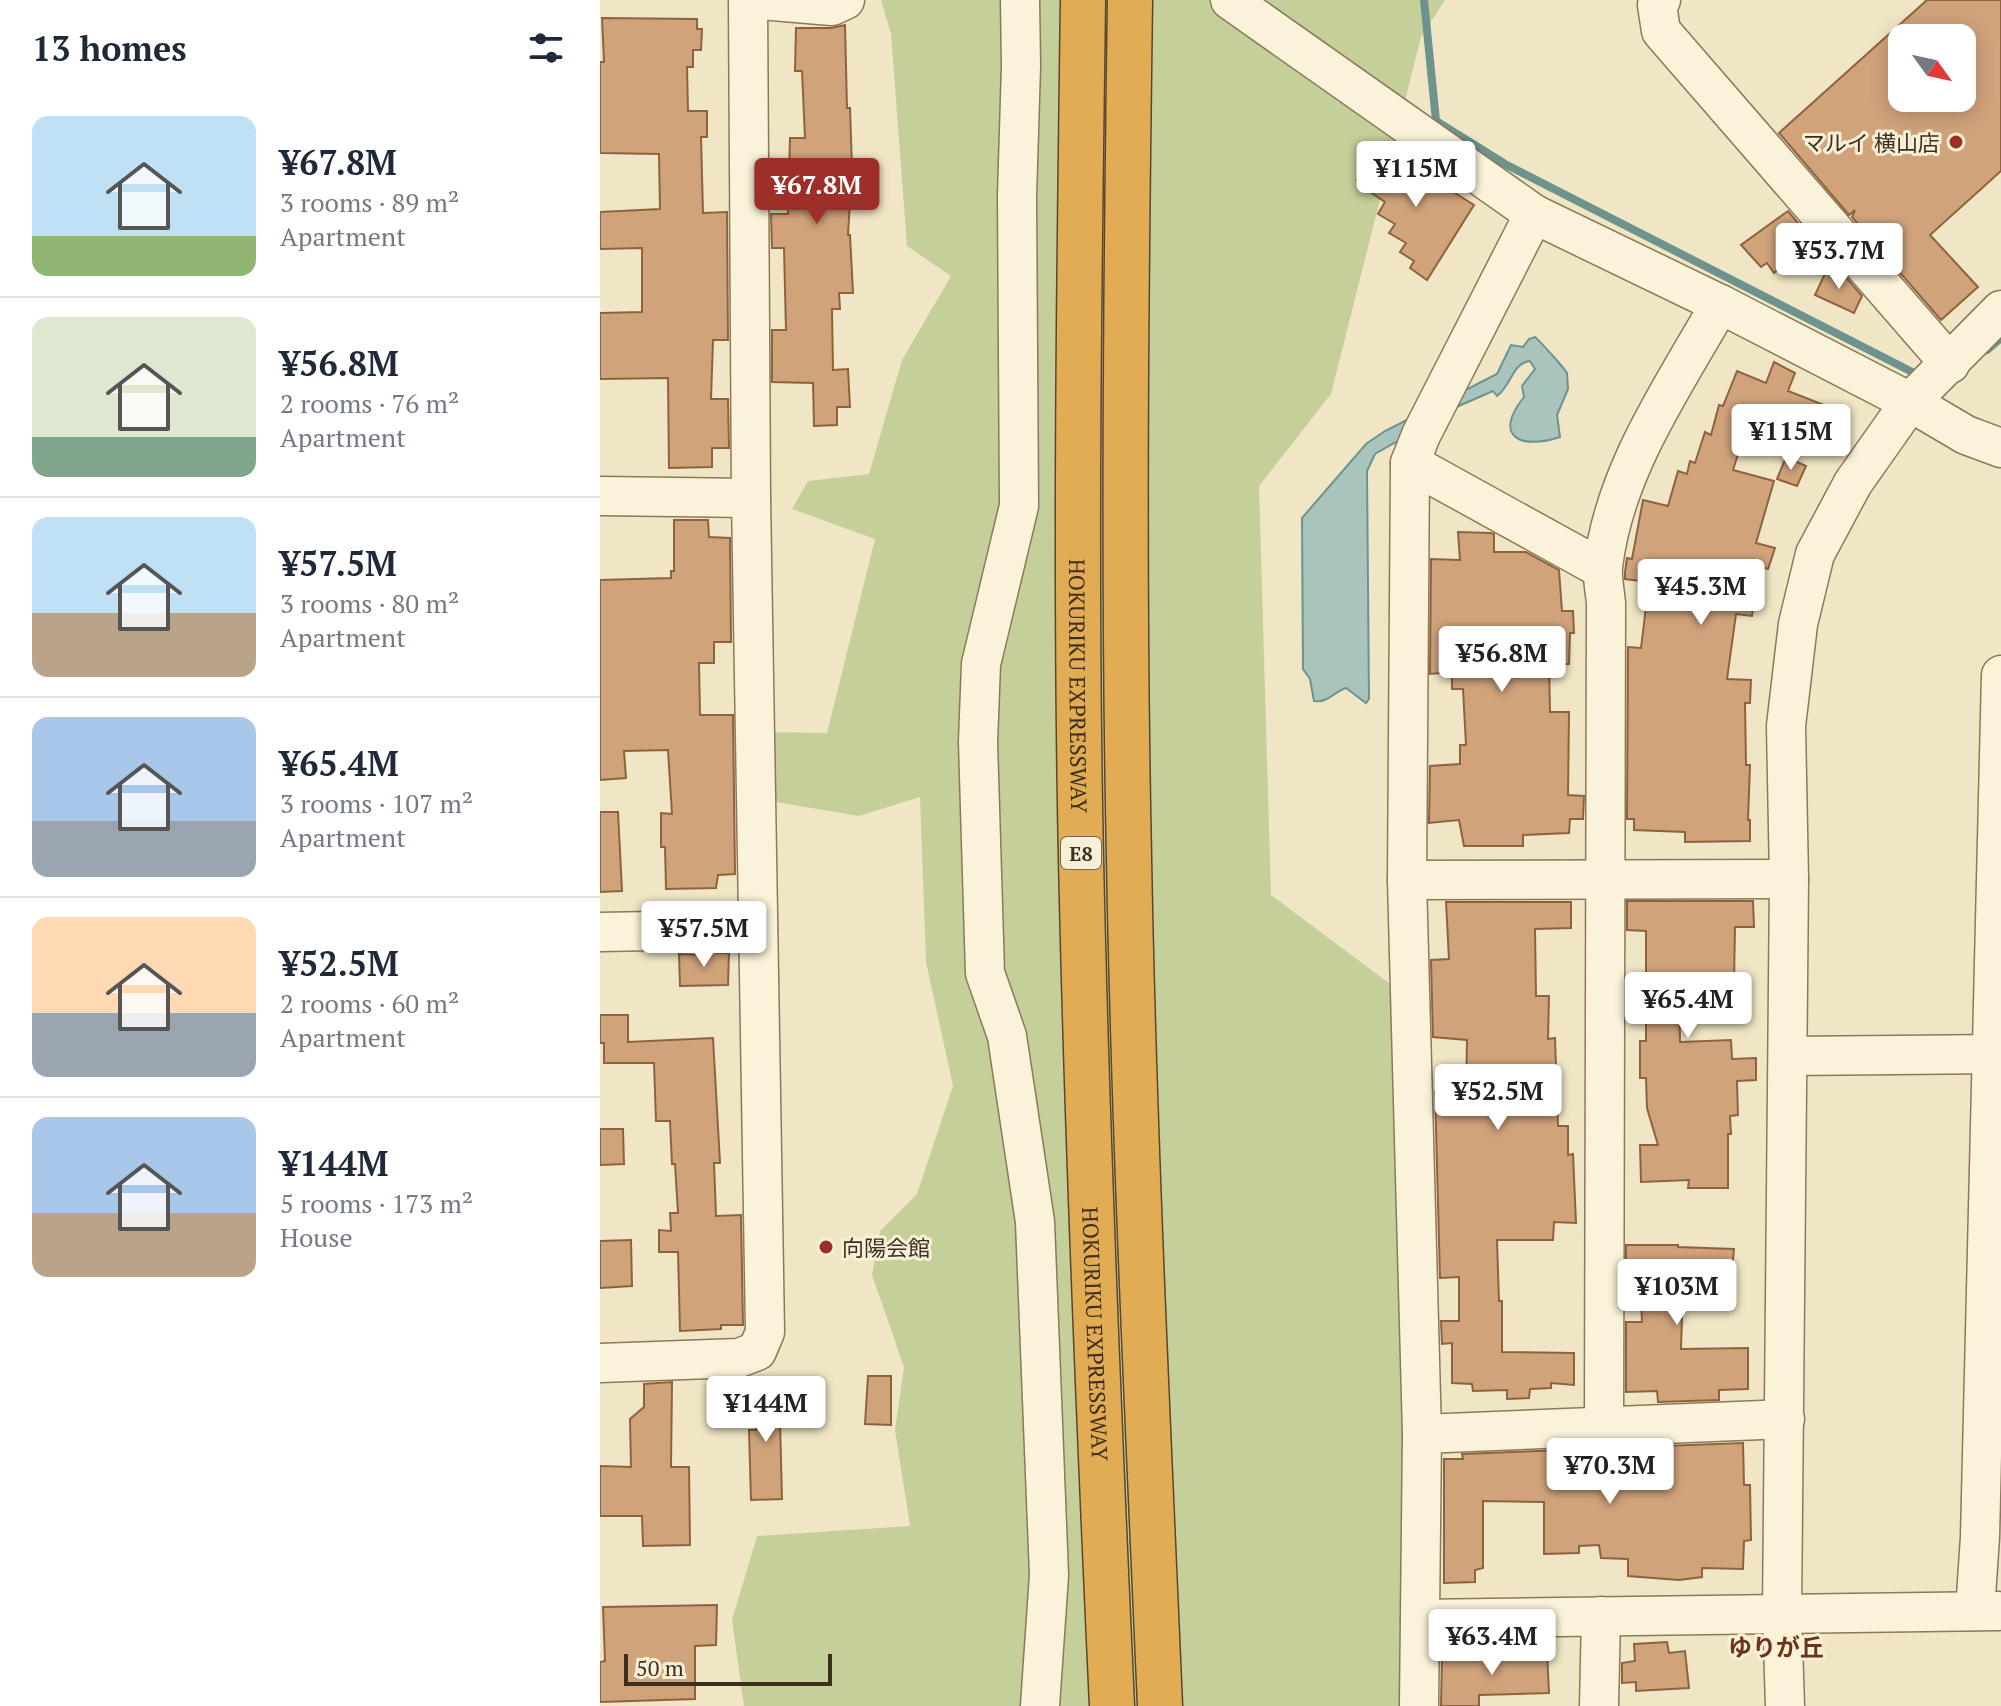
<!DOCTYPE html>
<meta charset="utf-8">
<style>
:root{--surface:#fff;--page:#f6f6f7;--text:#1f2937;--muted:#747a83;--line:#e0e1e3;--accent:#9e2f28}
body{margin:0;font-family:"PT Serif","Noto Sans JP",serif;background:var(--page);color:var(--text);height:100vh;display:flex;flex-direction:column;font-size:30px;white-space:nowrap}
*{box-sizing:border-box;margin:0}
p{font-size:26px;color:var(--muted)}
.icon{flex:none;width:44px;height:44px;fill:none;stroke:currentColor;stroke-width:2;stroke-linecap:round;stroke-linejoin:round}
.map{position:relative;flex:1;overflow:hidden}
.drawer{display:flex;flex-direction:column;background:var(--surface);width:600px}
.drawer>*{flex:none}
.needle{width:52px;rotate:123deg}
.buttons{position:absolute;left:1288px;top:24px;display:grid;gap:16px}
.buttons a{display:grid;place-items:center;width:88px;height:88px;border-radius:16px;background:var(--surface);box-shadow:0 4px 20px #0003;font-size:40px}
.scale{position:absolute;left:24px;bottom:20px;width:208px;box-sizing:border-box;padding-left:8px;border:4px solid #3c2f1f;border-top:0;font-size:22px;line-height:28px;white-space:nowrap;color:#3c2f1f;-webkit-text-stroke:6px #f7f0d6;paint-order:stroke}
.price{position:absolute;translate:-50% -68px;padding:0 18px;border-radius:8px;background:#fff;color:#222;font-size:26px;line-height:52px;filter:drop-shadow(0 2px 4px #0008)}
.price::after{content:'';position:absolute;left:50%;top:48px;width:24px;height:18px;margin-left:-12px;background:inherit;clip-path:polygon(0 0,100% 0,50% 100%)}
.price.selected{background:var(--accent);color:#fff}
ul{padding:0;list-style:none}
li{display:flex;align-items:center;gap:24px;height:200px;padding:0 32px}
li+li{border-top:2px solid var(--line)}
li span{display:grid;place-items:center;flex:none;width:224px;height:160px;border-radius:16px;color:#555}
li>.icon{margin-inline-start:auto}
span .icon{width:96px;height:96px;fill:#fffc;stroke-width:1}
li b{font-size:34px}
h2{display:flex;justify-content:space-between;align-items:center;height:96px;padding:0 32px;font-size:34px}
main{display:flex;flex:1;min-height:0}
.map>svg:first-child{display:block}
.green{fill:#c5cf99}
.water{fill:#a8c4bd;stroke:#6d938c;stroke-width:2}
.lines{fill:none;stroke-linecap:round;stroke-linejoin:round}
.stream{stroke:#6d938c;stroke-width:8}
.building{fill:#d0a37b;stroke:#8d633f;stroke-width:2;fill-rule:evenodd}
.minor-casing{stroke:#8c785b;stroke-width:41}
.highway-casing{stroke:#5a462f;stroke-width:47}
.minor{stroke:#faf3da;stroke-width:38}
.highway{stroke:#e2ac55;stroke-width:44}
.poi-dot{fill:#9e2f28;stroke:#f7f0d6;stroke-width:3}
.labels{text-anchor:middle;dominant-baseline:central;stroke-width:6;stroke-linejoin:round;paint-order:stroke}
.shield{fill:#f7f0d6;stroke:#746956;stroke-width:2}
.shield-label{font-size:20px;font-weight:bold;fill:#3c2f1f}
.poi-label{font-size:22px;fill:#3c2f1f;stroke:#f7f0d6;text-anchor:end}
.street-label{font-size:22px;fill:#3c2f1f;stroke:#f7f0d6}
.neighbourhood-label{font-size:24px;font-weight:bold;fill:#6b321d;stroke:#f7f0d6}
</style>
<main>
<section class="drawer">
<h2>13 homes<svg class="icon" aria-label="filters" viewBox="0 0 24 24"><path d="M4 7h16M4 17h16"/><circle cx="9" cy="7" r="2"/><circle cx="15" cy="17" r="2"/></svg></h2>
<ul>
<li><span style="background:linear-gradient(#bfe0f5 75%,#8fb573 0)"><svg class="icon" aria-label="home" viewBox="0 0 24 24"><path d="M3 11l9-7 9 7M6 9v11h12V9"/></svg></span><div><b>¥67.8M</b><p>3 rooms · 89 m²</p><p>Apartment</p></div></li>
<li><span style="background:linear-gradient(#dfe7d0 75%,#7fa58c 0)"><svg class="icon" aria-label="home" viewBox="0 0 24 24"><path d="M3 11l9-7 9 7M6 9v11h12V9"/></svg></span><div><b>¥56.8M</b><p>2 rooms · 76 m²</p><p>Apartment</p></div></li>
<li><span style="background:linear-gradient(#bfe0f5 60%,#b9a48a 0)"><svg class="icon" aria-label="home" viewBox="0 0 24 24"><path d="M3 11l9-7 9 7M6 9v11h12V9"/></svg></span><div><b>¥57.5M</b><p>3 rooms · 80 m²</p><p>Apartment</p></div></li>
<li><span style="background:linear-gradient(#a9c7e8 65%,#9aa5b1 0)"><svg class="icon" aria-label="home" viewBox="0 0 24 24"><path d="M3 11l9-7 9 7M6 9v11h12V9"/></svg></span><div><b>¥65.4M</b><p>3 rooms · 107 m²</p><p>Apartment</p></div></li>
<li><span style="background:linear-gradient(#ffd9b3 60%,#9aa5b1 0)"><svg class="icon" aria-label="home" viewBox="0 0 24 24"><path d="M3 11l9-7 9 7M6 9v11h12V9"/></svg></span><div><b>¥52.5M</b><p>2 rooms · 60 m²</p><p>Apartment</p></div></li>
<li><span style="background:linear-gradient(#a9c7e8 60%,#b9a48a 0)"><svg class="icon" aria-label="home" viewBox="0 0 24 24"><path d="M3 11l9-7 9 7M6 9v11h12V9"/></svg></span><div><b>¥144M</b><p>5 rooms · 173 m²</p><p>House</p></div></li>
</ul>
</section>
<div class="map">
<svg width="1401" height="1706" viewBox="0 0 1401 1706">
<rect width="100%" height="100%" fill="#f0e6c6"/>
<path class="green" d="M281,0H845L821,37L731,394L659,486L671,895L810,999L819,1706H144L132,1620L157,1536L310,1526L295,1430L304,1367L272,1275L280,1231L317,1194L353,1086L326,962L320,797L259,816L158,799L156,732L227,733L275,539L192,509L208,481L269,474L302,360L351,276L307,246L291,34Z"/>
<path class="water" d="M935,337C938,339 965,369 967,373L968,389L957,415L960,437C921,450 892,437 924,397L922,386L935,369L930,361C912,363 912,385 897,396L893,391L861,405L775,454L767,471L769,699L766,703L746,688C733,692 729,703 714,701L710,679L703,669L702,518L766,444L785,431L897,374L911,345L923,347L929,339Z"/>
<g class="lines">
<g class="stream">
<path d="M824,0L836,121L905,164L1322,377"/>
<path d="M1387,350L1401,338"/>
</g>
</g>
<g class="building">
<path d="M1327,0H1401V171L1330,235L1378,287L1341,320L1252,217L1255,210L1249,215L1179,133ZM1302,38H1362V98H1302Z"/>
<path d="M2,18L97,19V29H102L101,50H93V67H87L88,111H107V137H101L103,213L127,212L128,340H113L111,399H128L129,448H112V467L69,468L68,378L0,379V313L42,312V248L0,249V212L60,209L59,154L0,153V62H4Z"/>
<path d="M245,25L247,108H250L252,168L248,235H250L253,293H239L240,309H232L233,370L248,369L250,407H237V425L214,426L213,383L172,382V330H186L184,248H172L171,214H188L190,138H205L202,71H195L196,28H231Z"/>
<path d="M781,146L874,205L827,280L810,268L814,261L800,252L806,243L789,233L795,224L778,214L785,202L766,189L769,186L757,180Z"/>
<path d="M1188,211L1212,240L1174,273L1167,263L1161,267L1141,245Z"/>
<path d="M1228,267L1244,275L1262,296L1254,313L1215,295Z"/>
<path d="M1174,362L1195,373L1188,391L1224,405L1211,435L1152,410L1133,470L1174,481L1156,543L1175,548L1168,569L1158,566L1152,616L1136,614L1127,679L1151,680L1150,703H1145L1146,765H1150L1148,820H1150V841L1085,842V832L1034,830V819H1027L1028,647L1041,648L1049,582L1025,579V572L1027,558L1032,559L1043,500L1068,506L1078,471L1087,474L1090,461L1095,463L1105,432L1111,435L1119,405L1123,406L1137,371L1166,383Z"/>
<path d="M1186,457L1206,466L1197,486L1177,479Z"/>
<path d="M74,520H108L109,537L130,538L131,642H114V663H99L100,715H133L135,874L118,875L116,888L66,889L65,847H61V813L72,814L68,750L24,751L26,778L0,780V580L71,578V571H74Z"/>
<path d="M858,532L891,533L894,534V552H926L959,570L962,611H973L974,633H970L969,664H949L950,712H969L968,795L984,796L983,819H970L969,833L923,835V846H864L859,820L829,823L830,766L860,764V745H866L863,689H852V672L830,674L831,559L860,560Z"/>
<path d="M0,812H18L22,891L0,892Z"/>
<path d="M1027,901H1153L1154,927H1135L1134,982L1079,983L1080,1042L1131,1040L1132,1059L1156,1058V1080L1137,1081L1138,1115L1130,1116L1131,1134H1128V1188H1088L1089,1180L1041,1182L1040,1145H1058L1047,1108L1046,1078H1040V1041H1046V931L1027,930Z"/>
<path d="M846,902H971V928L935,929L936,996H949L948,1039L955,1038L958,1126H968V1155L973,1154L976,1223L954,1222L953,1240H897L899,1301H902V1352L974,1353V1385L951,1383V1388L930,1389L929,1398L907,1399V1390L873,1391L872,1384L852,1383V1343L842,1344L841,1321H859V1277L840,1278L835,1091L866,1092L867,1040L833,1037L831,960L849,959Z"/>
<path d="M100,952L129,953L128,985L80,986L79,954L101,955Z"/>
<path d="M0,1015H28V1042L113,1038L120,1163H114L116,1216L141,1215L143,1325H121V1329L80,1331L78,1252H59V1230L71,1231L70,1213H78L75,1164H72L70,1121H56L54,1063H4V1043H0Z"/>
<path d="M0,1129H23L24,1164L0,1165Z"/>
<path d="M31,1240L32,1286L0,1288V1241Z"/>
<path d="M1026,1245H1078V1247L1134,1249L1131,1280L1083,1282L1081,1349L1148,1348V1389L1119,1390V1400L1058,1402L1057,1391L1026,1392V1322H1042L1040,1278H1026Z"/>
<path d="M268,1376H291V1425L265,1424Z"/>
<path d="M72,1382L71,1467H89L90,1545L43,1546L42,1516H0V1466L31,1467L30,1419L44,1407V1384Z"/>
<path d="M154,1382H179L182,1499L151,1500L149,1430H156Z"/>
<path d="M1143,1443L1144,1485H1150L1151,1540L1144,1541L1143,1569L1102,1568V1577L1079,1580L1028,1576V1559L1001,1558L999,1545L979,1546V1553L944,1554V1502L883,1501V1568L875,1570V1582L844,1583V1459H863L862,1454L966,1450V1462L1009,1458L1010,1448Z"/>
<path d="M117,1605L116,1645L95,1646V1699L0,1702V1662L5,1661L3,1607Z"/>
<path d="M1067,1642L1069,1653L1085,1651L1089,1688L1036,1691V1682L1022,1683V1663L1035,1661L1034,1644Z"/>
<path d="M947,1651L949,1693L879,1695V1706H841L842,1656L914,1655V1653Z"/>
</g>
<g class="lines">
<defs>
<g id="minor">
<path d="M161,0L232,6L245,0"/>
<path d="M420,0L421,66L417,196L419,506L381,664L378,742L385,973L407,1036L435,1222L449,1575L440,1706"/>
<path d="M630,0L934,214L1120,304"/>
<path d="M1061,0L1057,5L1061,31L1350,364"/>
<path d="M810,463L821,435L934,214"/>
<path d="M0,496L151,498"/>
<path d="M807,880L1189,879"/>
<path d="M0,932L158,929"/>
<path d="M1188,1056L1401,1054"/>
<path d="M0,1363L139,1358L157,1351L165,1332L151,498L148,0"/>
<path d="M1004,1426L1006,603C1005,592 1002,578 1003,567C1014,470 1074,386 1120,304L1310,402L1366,435L1401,448"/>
<path d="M822,1434L1185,1419"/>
<path d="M1375,1611L1380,1537L1401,675"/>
<path d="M820,1619L1398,1611"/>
<path d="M819,1706L822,1434L807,880L810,463L1002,569"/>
<path d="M999,1706L1001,1616"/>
<path d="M1185,1706L1182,1613L1189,879L1186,726L1198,624L1215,554L1253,483L1310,402L1401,310"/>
</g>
<g id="highway">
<path id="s1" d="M483,0C479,286 475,572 481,858C487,1141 499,1423 512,1706"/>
<path d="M530,0C526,286 523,572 529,858C534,1140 548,1423 560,1706"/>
</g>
</defs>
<use href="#minor" class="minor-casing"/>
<use href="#highway" class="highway-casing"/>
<use href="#minor" class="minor"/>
<use href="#highway" class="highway"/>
</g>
<g class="poi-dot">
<circle cx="1356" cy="142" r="8"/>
<circle cx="226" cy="1247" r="8"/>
</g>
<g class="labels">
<rect class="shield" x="461" y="837" width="40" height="32" rx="6"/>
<g class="shield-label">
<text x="481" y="853">E8</text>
</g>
<g class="poi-label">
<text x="1340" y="142">マルイ 横山店</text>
<text x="242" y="1247" text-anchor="start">向陽会館</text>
</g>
<g class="street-label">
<text stroke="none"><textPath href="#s1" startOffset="686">HOKURIKU EXPRESSWAY</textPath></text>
<text stroke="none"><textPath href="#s1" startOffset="1334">HOKURIKU EXPRESSWAY</textPath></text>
</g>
<g class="neighbourhood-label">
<text x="1176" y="1647">ゆりが丘</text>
</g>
</g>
</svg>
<div class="buttons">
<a><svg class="needle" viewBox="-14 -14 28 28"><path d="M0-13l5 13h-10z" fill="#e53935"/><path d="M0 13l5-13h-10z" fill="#747a83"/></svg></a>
</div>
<div class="scale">50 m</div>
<b class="price" style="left:816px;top:209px">¥115M</b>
<b class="price selected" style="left:217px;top:226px">¥67.8M</b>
<b class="price" style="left:1239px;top:291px">¥53.7M</b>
<b class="price" style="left:1191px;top:472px">¥115M</b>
<b class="price" style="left:1101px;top:627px">¥45.3M</b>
<b class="price" style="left:902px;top:694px">¥56.8M</b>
<b class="price" style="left:104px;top:969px">¥57.5M</b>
<b class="price" style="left:1088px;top:1040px">¥65.4M</b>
<b class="price" style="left:898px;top:1132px">¥52.5M</b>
<b class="price" style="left:1077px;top:1327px">¥103M</b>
<b class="price" style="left:166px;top:1444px">¥144M</b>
<b class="price" style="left:1010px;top:1506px">¥70.3M</b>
<b class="price" style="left:892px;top:1677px">¥63.4M</b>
</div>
</main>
